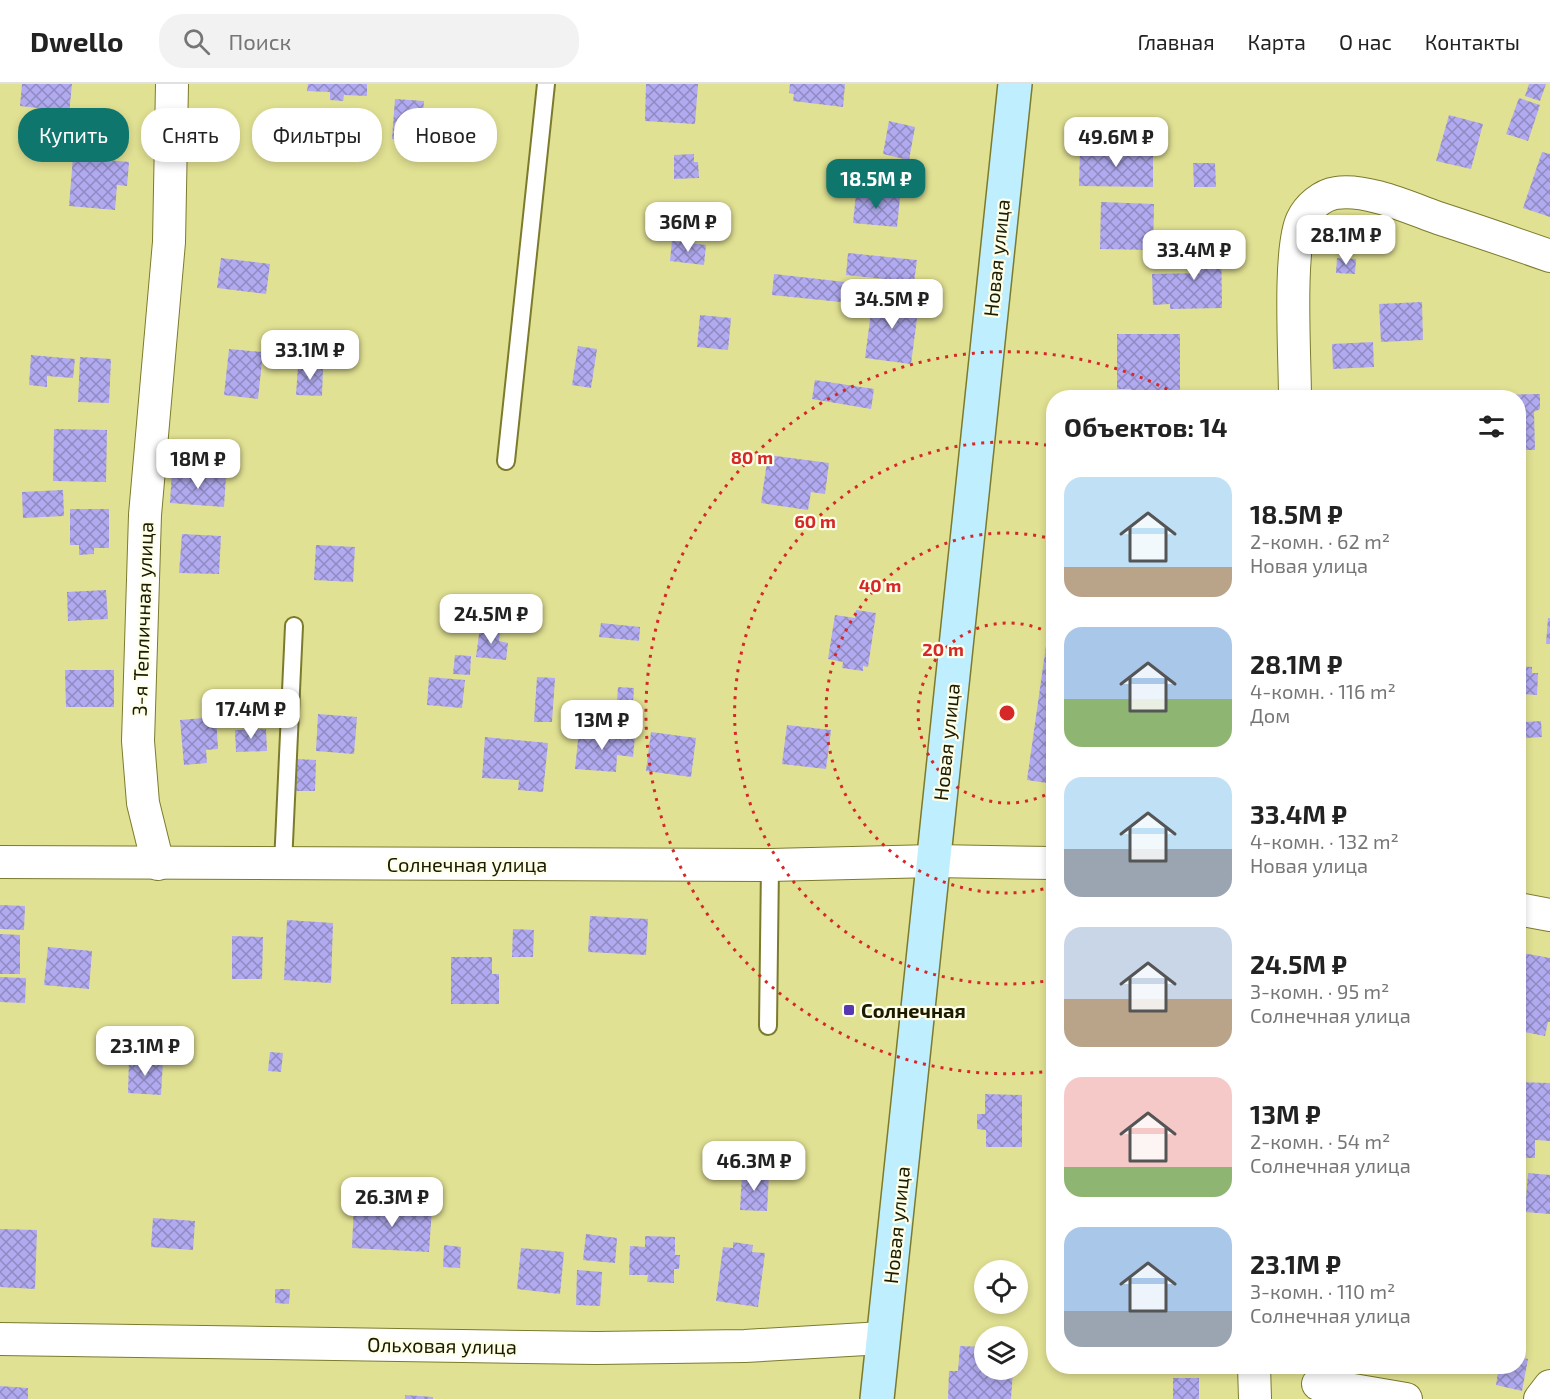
<!DOCTYPE html>
<html lang="ru">
<meta charset="utf-8">
<style>
:root{--surface:#fff;--page:#f2f2f2;--text:#222;--muted:#767676;--line:#e0e0e0;--accent:#0f766e}
body{margin:0;font-family:"Exo 2",sans-serif;background:var(--page);color:var(--text);height:100vh;display:flex;flex-direction:column;font-size:22px;white-space:nowrap}
*{box-sizing:border-box;margin:0}
p{font-size:20px;color:var(--muted)}
.icon{flex:none;width:33px;height:33px;fill:none;stroke:currentColor;stroke-width:2;stroke-linecap:round;stroke-linejoin:round}
.map{position:relative;flex:1;overflow:hidden}
.panel{position:absolute;left:1046px;top:306px;width:480px;height:984px;display:flex;flex-direction:column;background:var(--surface);border-radius:24px;box-shadow:0 3px 9px #0003}
.panel>*{flex:none}
.hud{position:absolute;left:18px;top:24px;width:570px;height:54px;display:flex;gap:12px}
.controls{position:absolute;left:974px;top:1176px;display:grid;gap:12px}
.controls a{display:grid;place-items:center;width:54px;height:54px;border-radius:50%;background:var(--surface);box-shadow:0 3px 9px #0003;font-size:30px}
.price{position:absolute;translate:-50% -51px;padding:0 14px;border-radius:12px;background:#fff;color:#222;font-size:20px;line-height:39px;filter:drop-shadow(0 2px 3px #0008)}
.price::after{content:'';position:absolute;left:50%;top:36px;width:18px;height:14px;margin-left:-9px;background:inherit;clip-path:polygon(0 0,100% 0,50% 100%)}
.price.current{background:var(--accent);color:#fff}
ul{padding:0;list-style:none}
li{display:flex;align-items:center;gap:18px;height:150px;padding:0 18px}
li span{display:grid;place-items:center;flex:none;width:168px;height:120px;border-radius:18px;color:#555}
li>.icon{margin-inline-start:auto}
span .icon{width:72px;height:72px;fill:#fffc;stroke-width:1}
li b{font-size:26px}
h2{display:flex;justify-content:space-between;align-items:center;height:72px;padding:0 18px;font-size:26px}
.chip{padding:0 21px;border-radius:24px;background:var(--surface);box-shadow:0 3px 9px #0003;font-size:21px;line-height:54px}
.chip.current{background:var(--accent);color:#fff}
header{display:flex;align-items:center;gap:36px;box-sizing:border-box;height:84px;padding:0 30px;background:var(--surface);border-bottom:2px solid var(--line)}
header strong{font-size:28px}
nav{display:flex;gap:33px;margin-inline-start:auto;font-size:21px}
.search{width:420px;height:54px;background:var(--page);display:flex;align-items:center;gap:15px;box-sizing:border-box;padding:0 21px;border-radius:24px;color:var(--muted);font-size:22px}
.map>svg:first-child{display:block}
.building{fill:url(#building-cross-hatch)}
.lines{fill:none;stroke-linecap:round;stroke-linejoin:round}
.lane-casing{stroke:#7c7b2d;stroke-width:20}
.street-casing{stroke:#7c7b2d;stroke-width:34}
.secondary-casing{stroke:#7c7b2d;stroke-width:36}
.lane{stroke:#fff;stroke-width:16}
.street{stroke:#fff;stroke-width:32}
.secondary{stroke:#bfeefe;stroke-width:33}
.ring{fill:none;stroke:#d62828;stroke-width:3;stroke-dasharray:3 6}
.poi-dot{fill:#5738b0;stroke:#feffe8;stroke-width:2}
.labels{text-anchor:middle;dominant-baseline:central;stroke-width:4.5;stroke-linejoin:round;paint-order:stroke}
.street-label{font-size:20px;fill:#1c1b00;stroke:#feffe8}
.poi-label{font-size:20px;font-weight:bold;fill:#1c1b00;stroke:#feffe8;text-anchor:start}
.centre{fill:#d62828;stroke:#feffe8;stroke-width:3}
.ring-label{font-size:18px;text-anchor:middle;font-weight:bold;fill:#d62828;stroke:#feffe8;stroke-width:4.5;stroke-linejoin:round;paint-order:stroke}
</style>
<header>
<strong>Dwello</strong>
<div class="search"><svg class="icon" aria-label="search" viewBox="0 0 24 24"><circle cx="10" cy="10" r="6"/><path d="M15 15l6 6"/></svg>Поиск</div>
<nav><a>Главная</a><a>Карта</a><a>О нас</a><a>Контакты</a></nav>
</header>
<div class="map">
<svg width="1550" height="1315" viewBox="0 0 1550 1315">
<defs>
<pattern id="building-cross-hatch" width="8" height="8" patternUnits="userSpaceOnUse" patternTransform="scale(1.5)"><rect width="8" height="8" fill="#b1aaf0"/><path d="M0 0l8 8M0 8l8-8" fill="none" stroke="#8f8ac0"/></pattern>
</defs>
<rect width="100%" height="100%" fill="#e1e193"/>
<g class="building">
<path d="M22,0H72L69,30L58,29L57,36L37,34L38,24L20,22Z"/>
<path d="M308,0H367V12L344,11L343,17L330,16V8L307,7Z"/>
<path d="M646,0H698L695,40L645,37Z"/>
<path d="M790,0H845L843,23L793,17L794,10L789,9Z"/>
<path d="M1529,0H1546L1540,17L1525,12Z"/>
<path d="M1519,14L1540,21L1528,57L1506,50Z"/>
<path d="M395,15L424,17L421,58L392,55Z"/>
<path d="M262,29L299,33L296,61L259,57Z"/>
<path d="M1449,31L1483,40L1471,85L1436,77Z"/>
<path d="M889,37L915,43L909,76L883,70Z"/>
<path d="M1080,65L1153,66V103L1079,102Z"/>
<path d="M1542,68L1550,70V133L1523,124Z"/>
<path d="M694,70V78H698L699,94L674,95V71Z"/>
<path d="M73,73L129,78L127,102L117,101L115,126L69,122Z"/>
<path d="M1193,79H1215L1216,103H1194Z"/>
<path d="M856,110L900,114L897,143L853,139Z"/>
<path d="M1101,118L1154,120L1153,166L1100,165Z"/>
<path d="M1200,151H1221L1222,224L1170,225V220L1153,221L1152,190L1200,189Z"/>
<path d="M672,157L706,161L704,181L670,177Z"/>
<path d="M848,169L917,176L914,198L846,191Z"/>
<path d="M221,174L270,180L266,210L217,204Z"/>
<path d="M1337,174L1356,175L1355,190L1336,189Z"/>
<path d="M774,190L863,200L860,220L772,211Z"/>
<path d="M873,213L919,219L911,280L865,274Z"/>
<path d="M1422,218L1423,256L1381,258L1379,220Z"/>
<path d="M700,231L731,234L728,266L697,263Z"/>
<path d="M1117,250H1180V314H1131V305H1117Z"/>
<path d="M1373,258L1374,283L1333,285L1332,260Z"/>
<path d="M578,262L597,265L591,304L572,301Z"/>
<path d="M229,265L263,268L258,315L224,311Z"/>
<path d="M31,271L75,275L73,294L47,292V303L29,301Z"/>
<path d="M80,273L111,275L109,319L78,318Z"/>
<path d="M298,282L323,283L322,312L296,311Z"/>
<path d="M815,296L874,305L871,325L812,315Z"/>
<path d="M1540,310V325L1534,328L1535,366H1518V314H1496V311Z"/>
<path d="M54,345L107,346L106,398L53,397Z"/>
<path d="M768,371L829,379L825,410L811,408L808,426L761,419Z"/>
<path d="M172,388L226,392L224,423L170,419Z"/>
<path d="M63,406L64,432L23,434L22,408Z"/>
<path d="M70,425H109V464H94V470L79,471V461H70Z"/>
<path d="M182,450L221,452L219,490L179,489Z"/>
<path d="M316,461L355,463L353,498L314,496Z"/>
<path d="M106,506L108,535L68,537L67,508Z"/>
<path d="M856,526L876,529L868,583L863,582V587L842,584L843,578L828,575L835,531L855,534Z"/>
<path d="M1548,534H1550V560H1546Z"/>
<path d="M601,539L640,543L639,557L599,553Z"/>
<path d="M480,543L500,546L499,557L508,559L506,576L476,573Z"/>
<path d="M1046,562L1053,563V700L1027,696Z"/>
<path d="M455,571L471,572L470,591L453,590Z"/>
<path d="M1518,582L1532,583V589H1538L1537,611L1518,610Z"/>
<path d="M65,586H114V623H66Z"/>
<path d="M429,593L465,596L462,624L427,621Z"/>
<path d="M537,593L555,594L552,638H534Z"/>
<path d="M618,603L634,604L632,632L616,631Z"/>
<path d="M318,630L357,633L354,670L316,667Z"/>
<path d="M216,633L218,665L206,666L207,679L184,681L180,636Z"/>
<path d="M1541,637L1542,653L1526,654L1525,638Z"/>
<path d="M787,641L831,646L826,685L782,680Z"/>
<path d="M266,645L267,667L236,668L235,646Z"/>
<path d="M579,647L635,652L633,673L617,671L616,688L575,685Z"/>
<path d="M651,648L696,654L691,693L646,687Z"/>
<path d="M485,653L548,659L543,708L518,706L519,696L482,694Z"/>
<path d="M297,675L316,676L315,707H296Z"/>
<path d="M0,821L25,822L24,846L0,845Z"/>
<path d="M590,832L648,835L646,871L588,868Z"/>
<path d="M287,836L333,839L331,899L284,896Z"/>
<path d="M513,845L534,846L533,873H512Z"/>
<path d="M0,850L20,851V890H0Z"/>
<path d="M232,852L263,853L262,895H232Z"/>
<path d="M48,863L92,867L89,905L44,901Z"/>
<path d="M1518,868L1550,874V938H1548L1545,952L1518,947Z"/>
<path d="M451,873H492V890H499V920H451Z"/>
<path d="M0,893L26,894L25,919L0,918Z"/>
<path d="M270,968L283,969L281,988L268,987Z"/>
<path d="M129,975L163,977L161,1011L128,1009Z"/>
<path d="M1518,998L1550,999V1057L1535,1056V1074H1518Z"/>
<path d="M985,1010L1022,1011V1063H986V1046L977,1045V1030H985Z"/>
<path d="M1528,1089L1550,1091V1130L1525,1128Z"/>
<path d="M742,1090L769,1091L767,1127L740,1126Z"/>
<path d="M354,1120L432,1124L429,1168L352,1164Z"/>
<path d="M153,1134L195,1137L193,1166L151,1163Z"/>
<path d="M0,1145L37,1146L35,1205L0,1203Z"/>
<path d="M586,1150L617,1154L615,1179L583,1176Z"/>
<path d="M645,1152L675,1153V1171H680L679,1185H674V1199L647,1198L648,1191H629L630,1162L645,1163Z"/>
<path d="M733,1158L753,1161L752,1168L765,1169L758,1223L716,1217L723,1163L733,1164Z"/>
<path d="M444,1161L461,1163L460,1184L443,1183Z"/>
<path d="M521,1164L564,1168L560,1210L517,1205Z"/>
<path d="M577,1186L602,1188L600,1222L576,1221Z"/>
<path d="M275,1205H290L289,1220L275,1219Z"/>
<path d="M960,1262L984,1263V1286H1013L1011,1315H948L949,1287H958Z"/>
<path d="M1518,1273L1528,1275L1522,1307L1496,1301L1499,1282H1518Z"/>
<rect x="1173" y="1294" width="26" height="21"/>
<path d="M0,1302L28,1304V1315H0Z"/>
<path d="M405,1311L433,1313V1315H405Z"/>
</g>
<g class="lines">
<defs>
<g id="lane">
<path d="M506,377L546,0"/>
<path d="M283,780L294,542"/>
<path d="M768,942L770,781"/>
</g>
<g id="street">
<path d="M1295,314C1295,275 1288,166 1302,136C1308,123 1322,111 1336,109C1366,104 1410,124 1438,134C1475,146 1513,159 1550,172"/>
<path d="M0,778L770,781L934,777L1053,779"/>
<path d="M158,780L143,719L138,657L145,431L169,158L172,0"/>
<path d="M1518,825L1550,831"/>
<path d="M0,1255L596,1264L745,1262L883,1254"/>
<path d="M1254,1282L1255,1315"/>
<path d="M1318,1300L1406,1315"/>
<path d="M1540,1315L1550,1302"/>
</g>
<path id="secondary" d="M877,1315L1015,0"/>
</defs>
<use href="#lane" class="lane-casing"/>
<use href="#street" class="street-casing"/>
<use href="#secondary" class="secondary-casing"/>
<use href="#lane" class="lane"/>
<use href="#street" class="street"/>
<use href="#secondary" class="secondary"/>
</g>
<g class="ring">
<path d="M1053 707A90 90 0 1 1 1053 551"/>
<path d="M1052 803A180 180 0 1 1 1052 455"/>
<path d="M1052 896A271 271 0 1 1 1052 362"/>
<path d="M1051 987A361 361 0 1 1 1182 313"/>
</g>
<rect class="poi-dot" x="843" y="920" width="12" height="12" rx="3"/>
<g class="labels">
<g class="street-label">
<text transform="translate(996 174) rotate(-84)">Новая улица</text>
<text transform="translate(142 535) rotate(-88)">3-я Тепличная улица</text>
<text transform="translate(946 658) rotate(-84)">Новая улица</text>
<text x="467" y="780">Солнечная улица</text>
<text transform="translate(896 1141) rotate(-84)">Новая улица</text>
<text transform="translate(442 1261) rotate(1)">Ольховая улица</text>
</g>
<g class="poi-label">
<text x="861" y="926">Солнечная</text>
</g>
</g>
<circle cx="1007" cy="629" r="9" class="centre"/>
<g class="ring-label">
<text x="752" y="380">80 m</text>
<text x="815" y="444">60 m</text>
<text x="880" y="508">40 m</text>
<text x="943" y="572">20 m</text>
</g>
</svg>
<div class="controls">
<a><svg class="icon" aria-label="locate" viewBox="0 0 24 24"><circle cx="12" cy="12" r="6"/><path d="M12 2v4M12 18v4M2 12h4M18 12h4"/></svg></a>
<a><svg class="icon" aria-label="layers" viewBox="0 0 24 24"><path d="M12 4l9 5-9 5-9-5zM3 14l9 5 9-5"/></svg></a>
</div>
<b class="price" style="left:1116px;top:84px">49.6M ₽</b>
<b class="price current" style="left:876px;top:126px">18.5M ₽</b>
<b class="price" style="left:688px;top:169px">36M ₽</b>
<b class="price" style="left:1346px;top:182px">28.1M ₽</b>
<b class="price" style="left:1194px;top:197px">33.4M ₽</b>
<b class="price" style="left:892px;top:246px">34.5M ₽</b>
<b class="price" style="left:310px;top:297px">33.1M ₽</b>
<b class="price" style="left:198px;top:406px">18M ₽</b>
<b class="price" style="left:491px;top:561px">24.5M ₽</b>
<b class="price" style="left:251px;top:656px">17.4M ₽</b>
<b class="price" style="left:602px;top:667px">13M ₽</b>
<b class="price" style="left:145px;top:993px">23.1M ₽</b>
<b class="price" style="left:754px;top:1108px">46.3M ₽</b>
<b class="price" style="left:392px;top:1144px">26.3M ₽</b>
<div class="hud">
<a class="chip current">Купить</a>
<a class="chip">Снять</a>
<a class="chip">Фильтры</a>
<a class="chip">Новое</a>
</div>
<section class="panel">
<h2>Объектов: 14<svg class="icon" aria-label="filters" viewBox="0 0 24 24"><path d="M4 7h16M4 17h16"/><circle cx="9" cy="7" r="2"/><circle cx="15" cy="17" r="2"/></svg></h2>
<ul>
<li><span style="background:linear-gradient(#bfe0f5 75%,#b9a48a 0)"><svg class="icon" aria-label="home" viewBox="0 0 24 24"><path d="M3 11l9-7 9 7M6 9v11h12V9"/></svg></span><div><b>18.5M ₽</b><p>2-комн. · 62 m²</p><p>Новая улица</p></div></li>
<li><span style="background:linear-gradient(#a9c7e8 60%,#8fb573 0)"><svg class="icon" aria-label="home" viewBox="0 0 24 24"><path d="M3 11l9-7 9 7M6 9v11h12V9"/></svg></span><div><b>28.1M ₽</b><p>4-комн. · 116 m²</p><p>Дом</p></div></li>
<li><span style="background:linear-gradient(#bfe0f5 60%,#9aa5b1 0)"><svg class="icon" aria-label="home" viewBox="0 0 24 24"><path d="M3 11l9-7 9 7M6 9v11h12V9"/></svg></span><div><b>33.4M ₽</b><p>4-комн. · 132 m²</p><p>Новая улица</p></div></li>
<li><span style="background:linear-gradient(#c9d6e8 60%,#b9a48a 0)"><svg class="icon" aria-label="home" viewBox="0 0 24 24"><path d="M3 11l9-7 9 7M6 9v11h12V9"/></svg></span><div><b>24.5M ₽</b><p>3-комн. · 95 m²</p><p>Солнечная улица</p></div></li>
<li><span style="background:linear-gradient(#f6c9c9 75%,#8fb573 0)"><svg class="icon" aria-label="home" viewBox="0 0 24 24"><path d="M3 11l9-7 9 7M6 9v11h12V9"/></svg></span><div><b>13M ₽</b><p>2-комн. · 54 m²</p><p>Солнечная улица</p></div></li>
<li><span style="background:linear-gradient(#a9c7e8 70%,#9aa5b1 0)"><svg class="icon" aria-label="home" viewBox="0 0 24 24"><path d="M3 11l9-7 9 7M6 9v11h12V9"/></svg></span><div><b>23.1M ₽</b><p>3-комн. · 110 m²</p><p>Солнечная улица</p></div></li>
</ul>
</section>
</div>
